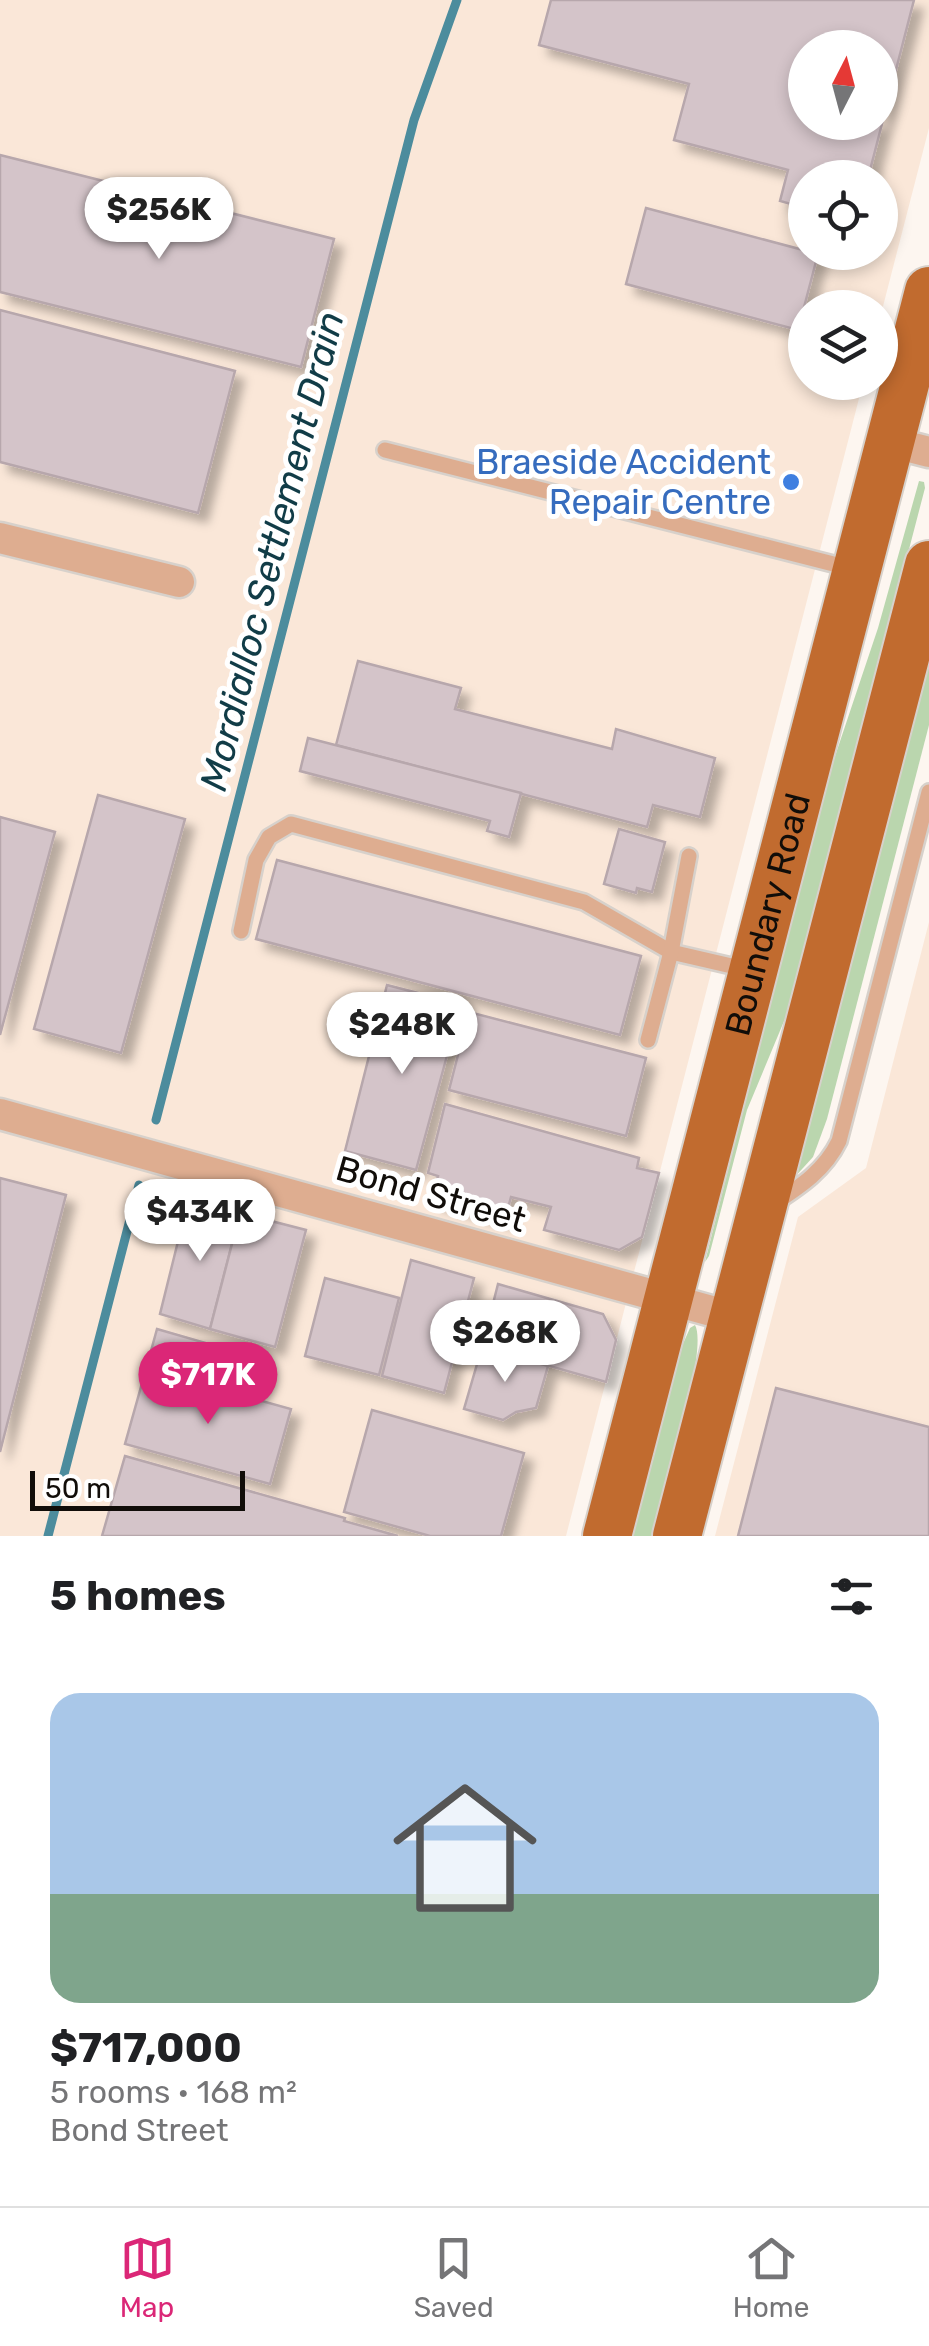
<!DOCTYPE html>
<meta charset="utf-8">
<style>
:root{--surface:#fff;--page:#f2f2f2;--text:#202124;--muted:#757577;--line:#e0e0e0;--accent:#db2777}
body{margin:0;font-family:Rubik,sans-serif;background:var(--page);color:var(--text);height:100vh;display:flex;flex-direction:column;font-size:38px;white-space:nowrap}
*{box-sizing:border-box;margin:0}
p{font-size:32px;color:var(--muted)}
.icon{flex:none;width:55px;height:55px;fill:none;stroke:currentColor;stroke-width:2;stroke-linecap:round;stroke-linejoin:round}
.map{position:relative;height:1536px;overflow:hidden}
.sheet{display:flex;flex-direction:column;background:var(--surface);flex:1}
.sheet>*{flex:none}
.needle{width:65px;rotate:6deg}
.controls{position:absolute;left:788px;top:30px;display:grid;gap:20px}
.controls a{display:grid;place-items:center;width:110px;height:110px;border-radius:50%;background:var(--surface);box-shadow:0 5px 15px #0003;font-size:50px}
.scale{position:absolute;left:30px;bottom:25px;width:215px;box-sizing:border-box;padding-left:10px;border:5px solid #110d09;border-top:0;font-size:28px;line-height:35px;white-space:nowrap;color:#110d09;-webkit-text-stroke:8px #fff;paint-order:stroke}
.price{position:absolute;translate:-50% -85px;padding:0 22px;border-radius:35px;background:#fff;color:#222;font-size:32px;line-height:65px;filter:drop-shadow(0 2px 5px #0008)}
.price::after{content:'';position:absolute;left:50%;top:60px;width:30px;height:22px;margin-left:-15px;background:inherit;clip-path:polygon(0 0,100% 0,50% 100%)}
.price.on{background:var(--accent);color:#fff}
ul{padding:0;list-style:none}
li{display:grid;align-content:center;gap:20px;height:530px;padding:0 50px}
li+li{border-top:2px solid var(--line)}
li span{display:grid;place-items:center;height:310px;border-radius:30px;color:#555}
li>.icon{margin-inline-start:auto}
span .icon{width:180px;height:180px;fill:#fffc;stroke-width:1}
li b{font-size:42px}
h2{display:flex;justify-content:space-between;align-items:center;height:120px;padding:0 50px;font-size:42px}
.tabs{display:flex;justify-content:space-around;align-items:center;height:140px;border-top:2px solid var(--line);background:var(--surface);font-size:28px;color:var(--muted)}
.tabs a{display:grid;justify-items:center;gap:5px}
.tabs .on{color:var(--accent)}
.map>svg:first-child{display:block}
.built{fill:#fae7d8;fill-rule:evenodd}
.green{fill:#bad6ae}
.lines{fill:none;stroke-linecap:round;stroke-linejoin:round}
.stream{stroke:#4c8c9d;stroke-width:9}
.building{fill:#d4c4c9;stroke:#b7a7ac;stroke-width:2.5;fill-rule:evenodd;filter:url(#shadow)}
.service-casing{stroke:#d7d1cb;stroke-width:20}
.minor-casing{stroke:#d7d1cb;stroke-width:35}
.primary-casing{stroke:#d7d1cb;stroke-width:52}
.service{stroke:#dead90;stroke-width:15}
.minor{stroke:#dead90;stroke-width:30}
.primary{stroke:#c16b2f;stroke-width:48}
.shop-dot{fill:#3f7fe0;stroke:#fff;stroke-width:4}
.labels{text-anchor:middle;dominant-baseline:central;stroke-width:10;stroke-linejoin:round;paint-order:stroke}
.shop-label{font-size:35px;fill:#366cbe;stroke:#fff;text-anchor:end}
.street-label{font-size:35px;fill:#110d09;stroke:#fff}
.water-label{font-size:38px;font-style:italic;fill:#113c47;stroke:#fff}
</style>
<div class="map">
<svg width="929" height="1536" viewBox="0 0 929 1536">
<defs>
<filter id="shadow"><feDropShadow dx="9" dy="9" stdDeviation="5" flood-color="#0004"/></filter>
</defs>
<rect width="100%" height="100%" fill="#fdf6f0"/>
<g class="built">
<path d="M0,0H929V128L880,318V308H805V382L863,383L566,1536H0ZM805,48H880V122H805ZM805,178H880V252H805Z"/>
<path d="M929,922V1536H715L798,1217L866,1168Z"/>
</g>
<g class="green">
<path d="M919,481L924,482L925,488L798,975L787,1014L747,1110L709,1256L705,1262L820,801L878,628Z"/>
<path d="M929,645V725L827,1119L813,1157L793,1179Z"/>
<path d="M695,1325C709,1350 662,1499 653,1536H629L674,1364L690,1328Z"/>
</g>
<g class="lines">
<g class="stream">
<path d="M156,1120L414,120L457,0"/>
<path d="M48,1536L139,1185"/>
</g>
</g>
<g class="building">
<path d="M551,0H914L868,178H805V208L780,201L788,170L674,140L689,84L539,45ZM805,48H880V122H805Z"/>
<path d="M0,155L334,239L301,367L0,292Z"/>
<path d="M646,208L818,254L798,330L626,284Z"/>
<path d="M0,310L235,371L198,513L0,462Z"/>
<path d="M358,661L461,688L455,709L612,749L616,729L715,758L700,817L653,805L647,827L336,745Z"/>
<path d="M308,738L521,793L509,837L487,831L490,821L300,771Z"/>
<path d="M98,795L185,819L121,1053L34,1029Z"/>
<path d="M0,817L55,832L0,1035Z"/>
<path d="M619,829L665,842L652,892L637,888L636,893L604,884Z"/>
<path d="M277,860L641,956L620,1035L256,939Z"/>
<path d="M387,985L461,1004L416,1170L345,1151Z"/>
<path d="M469,1012L646,1058L626,1136L449,1090Z"/>
<path d="M445,1104L639,1158L637,1168L659,1173L642,1237L619,1250L544,1230L551,1207L511,1197L505,1219L432,1199L438,1176L428,1173Z"/>
<path d="M0,1178L66,1195L0,1452Z"/>
<path d="M187,1205H209L240,1213L210,1329L160,1314Z"/>
<path d="M240,1213L306,1230L275,1347L210,1329Z"/>
<path d="M411,1260L474,1278L444,1393L382,1376Z"/>
<path d="M325,1278L399,1298L379,1375L305,1356Z"/>
<path d="M498,1284L603,1314L616,1340L606,1382L482,1347Z"/>
<path d="M157,1329L206,1343L195,1382L146,1369Z"/>
<path d="M482,1347L548,1366L536,1408L516,1412L503,1420L464,1409Z"/>
<path d="M146,1369L291,1409L270,1484L125,1444Z"/>
<path d="M776,1388L929,1427V1536H738Z"/>
<path d="M372,1410L524,1453L501,1536H430L344,1512Z"/>
<path d="M125,1456L345,1518L344,1521L398,1536H102Z"/>
</g>
<g class="lines">
<defs>
<g id="service">
<path d="M385,450L853,569"/>
<path d="M241,931L256,860L269,837L291,824L584,902L671,952L749,970"/>
<path d="M648,1040L671,952L689,856"/>
<path d="M775,1203C801,1186 825,1170 839,1141L929,792"/>
</g>
<g id="minor">
<path d="M890,442L929,452"/>
<path d="M0,538L179,582"/>
<path d="M0,1114L733,1317"/>
</g>
<g id="primary">
<path id="s1" d="M607,1536L929,291"/>
<path d="M677,1536L929,565"/>
</g>
</defs>
<use href="#service" class="service-casing"/>
<use href="#minor" class="minor-casing"/>
<use href="#primary" class="primary-casing"/>
<use href="#service" class="service"/>
<use href="#minor" class="minor"/>
<use href="#primary" class="primary"/>
</g>
<circle class="shop-dot" cx="791" cy="482" r="10"/>
<g class="labels">
<g class="shop-label">
<text x="771" y="462">Braeside Accident<tspan x="771" dy="40">Repair Centre</tspan></text>
</g>
<g class="street-label">
<text stroke="none"><textPath href="#s1" startOffset="642">Boundary Road</textPath></text>
<text transform="translate(431 1194) rotate(16)">Bond Street</text>
</g>
<g class="water-label">
<text transform="translate(272 551) rotate(-76)">Mordialloc Settlement Drain</text>
</g>
</g>
</svg>
<div class="controls">
<a><svg class="needle" viewBox="-14 -14 28 28"><path d="M0-13l5 13h-10z" fill="#e53935"/><path d="M0 13l5-13h-10z" fill="#757577"/></svg></a>
<a><svg class="icon" aria-label="locate" viewBox="0 0 24 24"><circle cx="12" cy="12" r="6"/><path d="M12 2v4M12 18v4M2 12h4M18 12h4"/></svg></a>
<a><svg class="icon" aria-label="layers" viewBox="0 0 24 24"><path d="M12 4l9 5-9 5-9-5zM3 14l9 5 9-5"/></svg></a>
</div>
<div class="scale">50 m</div>
<b class="price" style="left:159px;top:262px">$256K</b>
<b class="price" style="left:402px;top:1077px">$248K</b>
<b class="price" style="left:200px;top:1264px">$434K</b>
<b class="price" style="left:505px;top:1385px">$268K</b>
<b class="price on" style="left:208px;top:1427px">$717K</b>
</div>
<section class="sheet">
<h2>5 homes<svg class="icon" aria-label="filters" viewBox="0 0 24 24"><path d="M4 7h16M4 17h16"/><circle cx="9" cy="7" r="2"/><circle cx="15" cy="17" r="2"/></svg></h2>
<ul>
<li><span style="background:linear-gradient(#a9c7e8 65%,#7fa58c 0)"><svg class="icon" aria-label="home" viewBox="0 0 24 24"><path d="M3 11l9-7 9 7M6 9v11h12V9"/></svg></span><div><b>$717,000</b><p>5 rooms · 168 m²</p><p>Bond Street</p></div></li>
</ul>
</section>
<nav class="tabs">
<a class="on"><svg class="icon" aria-label="map" viewBox="0 0 24 24"><path d="M3 6l6-2 6 2 6-2v14l-6 2-6-2-6 2zM9 4v14M15 6v14"/></svg>Map</a>
<a><svg class="icon" aria-label="saved" viewBox="0 0 24 24"><path d="M7 4h10v16l-5-4-5 4z"/></svg>Saved</a>
<a><svg class="icon" aria-label="home" viewBox="0 0 24 24"><path d="M3 11l9-7 9 7M6 9v11h12V9"/></svg>Home</a>
</nav>
